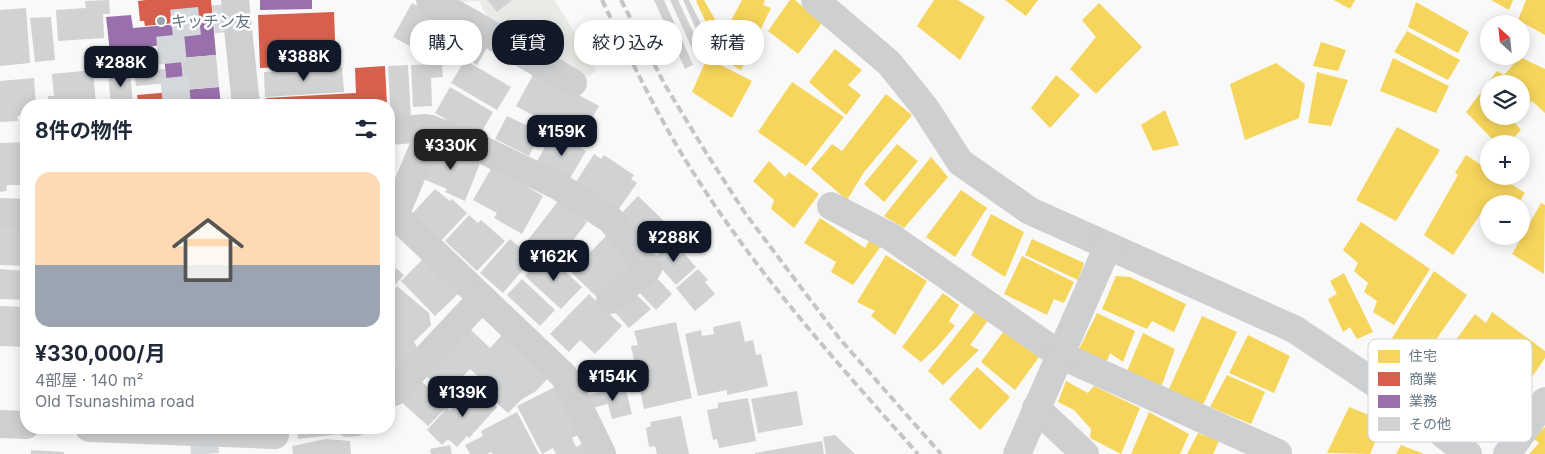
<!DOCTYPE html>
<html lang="ja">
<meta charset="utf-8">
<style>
:root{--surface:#fff;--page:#f2f2f3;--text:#1f2937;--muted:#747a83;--accent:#111827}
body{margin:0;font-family:Inter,"Noto Sans JP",sans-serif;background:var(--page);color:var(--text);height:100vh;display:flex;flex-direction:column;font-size:19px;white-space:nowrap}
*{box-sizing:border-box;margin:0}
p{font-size:16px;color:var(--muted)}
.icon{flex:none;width:28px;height:28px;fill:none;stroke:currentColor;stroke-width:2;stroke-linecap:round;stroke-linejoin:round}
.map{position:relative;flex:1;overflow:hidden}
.panel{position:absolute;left:20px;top:99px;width:375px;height:335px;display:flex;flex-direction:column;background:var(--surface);border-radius:20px;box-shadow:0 2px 12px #0003}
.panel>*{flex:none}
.top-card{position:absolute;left:410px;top:20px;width:475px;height:45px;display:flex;gap:10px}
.needle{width:32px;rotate:333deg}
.fabs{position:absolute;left:1480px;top:15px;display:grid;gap:10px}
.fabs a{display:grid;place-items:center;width:50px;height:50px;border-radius:50%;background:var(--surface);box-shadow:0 2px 12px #0003;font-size:25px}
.price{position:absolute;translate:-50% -42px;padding:0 11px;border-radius:10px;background:var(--accent);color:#fff;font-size:16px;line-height:32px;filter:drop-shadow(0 1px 2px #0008)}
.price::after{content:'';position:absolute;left:50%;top:30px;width:15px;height:11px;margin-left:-8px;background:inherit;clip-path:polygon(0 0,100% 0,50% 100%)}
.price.on{background:#222;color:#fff}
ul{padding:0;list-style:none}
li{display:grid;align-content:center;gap:10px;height:265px;padding:0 15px}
li span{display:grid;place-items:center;height:155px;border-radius:15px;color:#555}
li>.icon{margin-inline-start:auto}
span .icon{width:90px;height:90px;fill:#fffc;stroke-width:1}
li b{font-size:21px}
h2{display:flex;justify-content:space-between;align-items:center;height:60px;padding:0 15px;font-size:21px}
.pill{padding:0 18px;border-radius:20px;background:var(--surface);box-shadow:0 2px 12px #0003;font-size:18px;line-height:45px}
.pill.on{background:var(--accent);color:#fff}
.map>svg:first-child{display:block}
.green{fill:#e8ebe6}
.homes{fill:#f6d55c}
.shops{fill:#d6604d}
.offices{fill:#9970ab}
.building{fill:#d0d2d3}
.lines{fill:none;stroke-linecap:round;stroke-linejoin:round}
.minor-tunnel{stroke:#d4d8dc;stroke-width:28;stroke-dasharray:28 14;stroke-linecap:butt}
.minor{stroke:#cecfd0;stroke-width:28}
.rail{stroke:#c3c5c6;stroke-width:4;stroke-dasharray:8 4;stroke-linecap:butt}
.poi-dot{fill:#99a4ac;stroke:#fff;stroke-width:2}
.labels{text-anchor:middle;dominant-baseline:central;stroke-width:5;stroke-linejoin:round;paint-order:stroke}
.poi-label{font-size:16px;fill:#657683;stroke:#fff;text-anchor:start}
.key{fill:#fff;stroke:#d1d6da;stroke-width:1}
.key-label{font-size:14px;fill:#657683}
</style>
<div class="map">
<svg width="1545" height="454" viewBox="0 0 1545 454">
<rect width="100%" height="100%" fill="#f9f9f9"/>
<path class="green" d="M443,0H554L592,59L596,71L588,77L560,64L490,23L479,1L465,2L455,6Z"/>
<g class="homes">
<path d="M698,0H704L717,23L709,29L696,1Z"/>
<path d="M742,0H765L763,5L771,8L741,70L713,54Z"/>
<path d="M790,0H795L822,23L798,54L768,31Z"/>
<path d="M934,0H958L985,17L960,60L917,26Z"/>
<path d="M1005,0H1038L1026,16Z"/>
<path d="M1334,0H1355L1350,9Z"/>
<path d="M1491,0H1513L1509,10Z"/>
<path d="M1526,0H1545V35L1518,20Z"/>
<path d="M1416,2L1469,32L1458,53L1408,27Z"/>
<path d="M1099,3L1142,47L1096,94L1070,69L1096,37L1082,20Z"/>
<path d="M1407,31L1460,60L1448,80L1394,52Z"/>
<path d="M1321,42L1346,50L1338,71L1313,66Z"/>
<path d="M835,49L862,70L848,85L861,95L846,115L809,82Z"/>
<path d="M1520,57L1545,69V113L1532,101L1521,114V84H1489V116H1519L1514,122L1521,130L1508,144H1497L1466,112L1497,71L1504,75Z"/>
<path d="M707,58L752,81L732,118L692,92Z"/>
<path d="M1393,58L1449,86L1436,113L1380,91Z"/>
<path d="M1276,63L1305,84L1299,118L1245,140L1230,84Z"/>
<path d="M1317,72L1348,80L1331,126L1308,123Z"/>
<path d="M1056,75L1080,95L1050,128L1031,108Z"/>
<path d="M792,82L844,117L806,166L758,132Z"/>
<path d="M886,94L912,115L864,172L847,200L811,169L832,144L842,151Z"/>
<path d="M1165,110L1179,145L1153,151L1141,125Z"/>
<path d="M1397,127L1440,150L1396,221L1356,200Z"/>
<path d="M897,144L918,161L884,202L864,184Z"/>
<path d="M1466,155L1489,170V176H1499L1525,193L1518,204H1489V209L1485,207L1453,255L1424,235L1458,175L1455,173Z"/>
<path d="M931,157L948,177L904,228L884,216Z"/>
<path d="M769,161L785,177L789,172L819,194L794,228L771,209L774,200L753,181Z"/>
<path d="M961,190L987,208L955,257L926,237Z"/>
<path d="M1541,203L1545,205L1544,274L1512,254Z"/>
<path d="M991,214L1024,232L1005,277L971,255Z"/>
<path d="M820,218L865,248L870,239L881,246L853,285L831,272L836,262L804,243Z"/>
<path d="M1361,222L1430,269L1394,325L1373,312L1377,301L1364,292L1368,283L1354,271L1358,263L1343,250Z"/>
<path d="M1032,239L1084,263L1078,280L1025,255Z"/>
<path d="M886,255L927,281L895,335L871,316L875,311L857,302Z"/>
<path d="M1022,256L1074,282L1064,303L1054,299L1047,315L1004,294Z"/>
<path d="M1434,271L1467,295L1419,364L1389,343Z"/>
<path d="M1344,273L1373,332L1357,339L1350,327L1343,332L1328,299L1337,294L1330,281Z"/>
<path d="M1116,276L1130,277L1186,304L1174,332L1152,321L1147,329L1102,309Z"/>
<path d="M943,293L959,305L949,321L955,326L937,347L921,362L902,347Z"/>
<path d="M976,310L989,319L970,345L979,350L943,385L928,371Z"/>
<path d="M1492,312L1545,351V358L1532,377L1520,369L1498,395L1489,389L1479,404L1430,367L1451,338L1455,341L1475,314L1486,323Z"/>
<path d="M1097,313L1135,331L1123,362L1110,353L1105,366L1078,351Z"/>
<path d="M1202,316L1237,332L1202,407L1168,391Z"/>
<path d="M1003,332L1039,357L1015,390L981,362Z"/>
<path d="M1143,333L1175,349L1160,390L1125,376Z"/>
<path d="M1248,335L1290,356L1274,393L1229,373Z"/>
<path d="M977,367L1010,397L980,430L949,399Z"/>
<path d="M1227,375L1265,392L1251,424L1210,407Z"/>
<path d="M1066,381L1088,393L1094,386L1140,408L1121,454L1090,438L1091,429L1074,410L1058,402Z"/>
<path d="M1349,407L1384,421L1370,454L1327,453Z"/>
<path d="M1149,412L1189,434L1180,454H1131Z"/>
<path d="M1545,427V454H1529L1539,443L1533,438Z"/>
<path d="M1198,433L1219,441L1213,454H1187Z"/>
<path d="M1401,445L1424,454H1396Z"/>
</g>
<g class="shops">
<path d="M146,0H211L213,19L145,26L144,21H140L138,1Z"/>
<path d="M334,12L336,65L260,68L258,15Z"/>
<path d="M385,66L387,105H266V98L356,93L355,68Z"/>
<path d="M172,92L173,105H138L137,95Z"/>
</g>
<g class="offices">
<path d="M260,0H312V9L260,10Z"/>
<path d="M131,15L133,28L213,21L216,55L181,58L184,90L219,87L221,105H181L180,87L167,88L163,45L145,47V49L110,52L106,17Z"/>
</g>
<g class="building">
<path d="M109,0L110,14H103L104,38L58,41L56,10L86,8L85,1Z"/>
<path d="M487,0H512L497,12Z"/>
<path d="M654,0H664L693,65L685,69Z"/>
<path d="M670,0H678L702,51L695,55Z"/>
<path d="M683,0H689L708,38L702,42Z"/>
<path d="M412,3L438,17L436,22L454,32L437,61L393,37Z"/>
<path d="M26,8L30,63L0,66V10Z"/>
<path d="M51,17L55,60L35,62L30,18Z"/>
<path d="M472,37L488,46L477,65L462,56Z"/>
<path d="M216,55L219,87L184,90L181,58Z"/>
<path d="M465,60L511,87L497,110L451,83Z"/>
<path d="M442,64L443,77L431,78L432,106L413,107L411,65Z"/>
<path d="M408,65L411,118L391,119L388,66Z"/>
<path d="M342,67L344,92L265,97L264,72Z"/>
<path d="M165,69L167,83L136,86L134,72Z"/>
<path d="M93,70L96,105H49L48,96H54L52,74Z"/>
<path d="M130,71L133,105H111L108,73Z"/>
<path d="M533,75L564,87L599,106L579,141L516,106Z"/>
<path d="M34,78L36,105H26V115L17,116L18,121L0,122V81Z"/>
<path d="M450,87L493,112L478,138L435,113Z"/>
<path d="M507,116L541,132L529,156L495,139Z"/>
<path d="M556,134L586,151L569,180L537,161L549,140L552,142Z"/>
<path d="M26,142V185H7L6,191L0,192V143Z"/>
<path d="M436,142L481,161L465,201L445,192L447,189L421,178Z"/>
<path d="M594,154L601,159L604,155L634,175L631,179L637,183L618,210L576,182Z"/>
<path d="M492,167L543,196L522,234L494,218L497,213L473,200Z"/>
<path d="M435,189L450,201L452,199L467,213L440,242L409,217Z"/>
<path d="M638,196L665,222L643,244L617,218Z"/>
<path d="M559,200L587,222L559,259L544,248L538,255L524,245Z"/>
<path d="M469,215L478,223L481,220L505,241L477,271L445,241Z"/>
<path d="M0,217L26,218V266L0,265Z"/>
<path d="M607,235L636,263L600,300L571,272Z"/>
<path d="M510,239L533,258L503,293L480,273Z"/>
<path d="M673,241L696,267L676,285L653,259Z"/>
<path d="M426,256L460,292L435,316L401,281Z"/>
<path d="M539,261L555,262L582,287L561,309L525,276Z"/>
<path d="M389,262L404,275L389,292Z"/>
<path d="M0,269L26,271V300L0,299Z"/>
<path d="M698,269L708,280L705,282L715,294L695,311L676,288Z"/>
<path d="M653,274L672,294L656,310L636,289Z"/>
<path d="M522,279L555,310L540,326L507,295Z"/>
<path d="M397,286L429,313L431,325L414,342L417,347L389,379V297Z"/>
<path d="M631,289L651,309L629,328L611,308Z"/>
<path d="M589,294L622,326L595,354L580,340L569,352L550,334Z"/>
<path d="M0,306L26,307V347L0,346Z"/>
<path d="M740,321L745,342L753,340L756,355L761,354L768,386L727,395V390L698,396L685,334L701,330L702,336L714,334L713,327Z"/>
<path d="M676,322L692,398L644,409L631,346L638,345L634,331Z"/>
<path d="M467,326L490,348L505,332L552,374L536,391L521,400L508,413L493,400L497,396L493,392L499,386L496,383L491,388L470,369L446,394L423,373Z"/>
<path d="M618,361L624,384L585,393L580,371Z"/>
<path d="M419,379L448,406L428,426L399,400Z"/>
<path d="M475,385L496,404L495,405L497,407L469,438L467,436L457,447L448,439L442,445L427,430L447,408L450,411Z"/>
<path d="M557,386L581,434L572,438L576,447L585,442L591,454H556L553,448L542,454L517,406Z"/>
<path d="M625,386L632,414L612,419L608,404L592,408L589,395Z"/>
<path d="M797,391L803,425L758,433L751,399Z"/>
<path d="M748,398L756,441L719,448L717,439L713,440L707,410L718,408V403Z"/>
<path d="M517,412L539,454H493L491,452L487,454H470L465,445L483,436L481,431Z"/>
<path d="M681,416L689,454H657L655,446L649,447L646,428L651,426L650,422Z"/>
<path d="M297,428H376L359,436L345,437L339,434L298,439Z"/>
<path d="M835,435L855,454H826L823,437Z"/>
<path d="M326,439L350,441L351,454H293L292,446Z"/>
<path d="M822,441L824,454H755V453Z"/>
<path d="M450,445L452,454H431L430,449Z"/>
<path d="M31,450L64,452V454H31Z"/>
</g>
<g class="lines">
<g class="minor-tunnel">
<path d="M177,105L169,24L237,17"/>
<path d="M203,428L205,454"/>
</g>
<g class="minor">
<path d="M235,0L246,105"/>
<path d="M430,0L471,23L573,83"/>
<path d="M815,0L889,63L926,109L960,162L1030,211L1294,329L1400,400L1468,454"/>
<path d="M431,129L395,215L564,376L602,454"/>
<path d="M389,131L426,128L460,139L558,186L611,220L648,268L610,300"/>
<path d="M831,206L891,237L1060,355L1278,453"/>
<path d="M0,212L26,213"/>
<path d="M394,392L482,298"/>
<path d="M1036,408L1085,454"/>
<path d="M0,424L26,425"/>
<path d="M89,428L275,435"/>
<path d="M1017,454L1108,246"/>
<path d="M1507,454L1545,401"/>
</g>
<g class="rail">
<path d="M602,0C628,54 654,109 686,161C751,267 835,361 918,454"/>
<path d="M621,0L665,85L705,151L745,213L839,338L941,454"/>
</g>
</g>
<circle class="poi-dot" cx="161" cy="21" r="5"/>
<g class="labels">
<g class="poi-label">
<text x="171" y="21">キッチン友</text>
</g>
</g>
<rect x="1368" y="339" width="164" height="103" rx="8" class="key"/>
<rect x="1378" y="350" width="22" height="13" fill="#f6d55c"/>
<rect x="1378" y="372" width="22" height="14" fill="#d6604d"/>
<rect x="1378" y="395" width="22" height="13" fill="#9970ab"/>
<rect x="1378" y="417" width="22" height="14" fill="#d0d2d3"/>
<g class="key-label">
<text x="1409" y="361">住宅</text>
<text x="1409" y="384">商業</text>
<text x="1409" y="406">業務</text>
<text x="1409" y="429">その他</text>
</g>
</svg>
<div class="fabs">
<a><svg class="needle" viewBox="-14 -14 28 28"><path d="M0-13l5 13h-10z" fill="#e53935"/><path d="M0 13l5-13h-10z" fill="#747a83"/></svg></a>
<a><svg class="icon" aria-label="layers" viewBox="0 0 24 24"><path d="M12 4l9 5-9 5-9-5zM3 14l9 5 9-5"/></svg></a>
<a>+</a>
<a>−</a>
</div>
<b class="price" style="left:304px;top:82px">¥388K</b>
<b class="price" style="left:121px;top:88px">¥288K</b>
<b class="price" style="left:562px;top:157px">¥159K</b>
<b class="price on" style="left:451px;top:171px">¥330K</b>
<b class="price" style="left:674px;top:263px">¥288K</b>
<b class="price" style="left:554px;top:282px">¥162K</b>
<b class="price" style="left:613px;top:402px">¥154K</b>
<b class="price" style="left:463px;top:418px">¥139K</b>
<div class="top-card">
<a class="pill">購入</a>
<a class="pill on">賃貸</a>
<a class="pill">絞り込み</a>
<a class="pill">新着</a>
</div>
<section class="panel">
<h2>8件の物件<svg class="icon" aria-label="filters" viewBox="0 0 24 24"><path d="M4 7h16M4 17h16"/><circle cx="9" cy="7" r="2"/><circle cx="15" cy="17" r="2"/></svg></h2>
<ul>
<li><span style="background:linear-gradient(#ffd9b3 60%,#9aa5b1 0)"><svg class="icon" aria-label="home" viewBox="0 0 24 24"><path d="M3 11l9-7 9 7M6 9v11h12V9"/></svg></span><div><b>¥330,000/月</b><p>4部屋 · 140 m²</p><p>Old Tsunashima road</p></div></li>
</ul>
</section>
</div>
